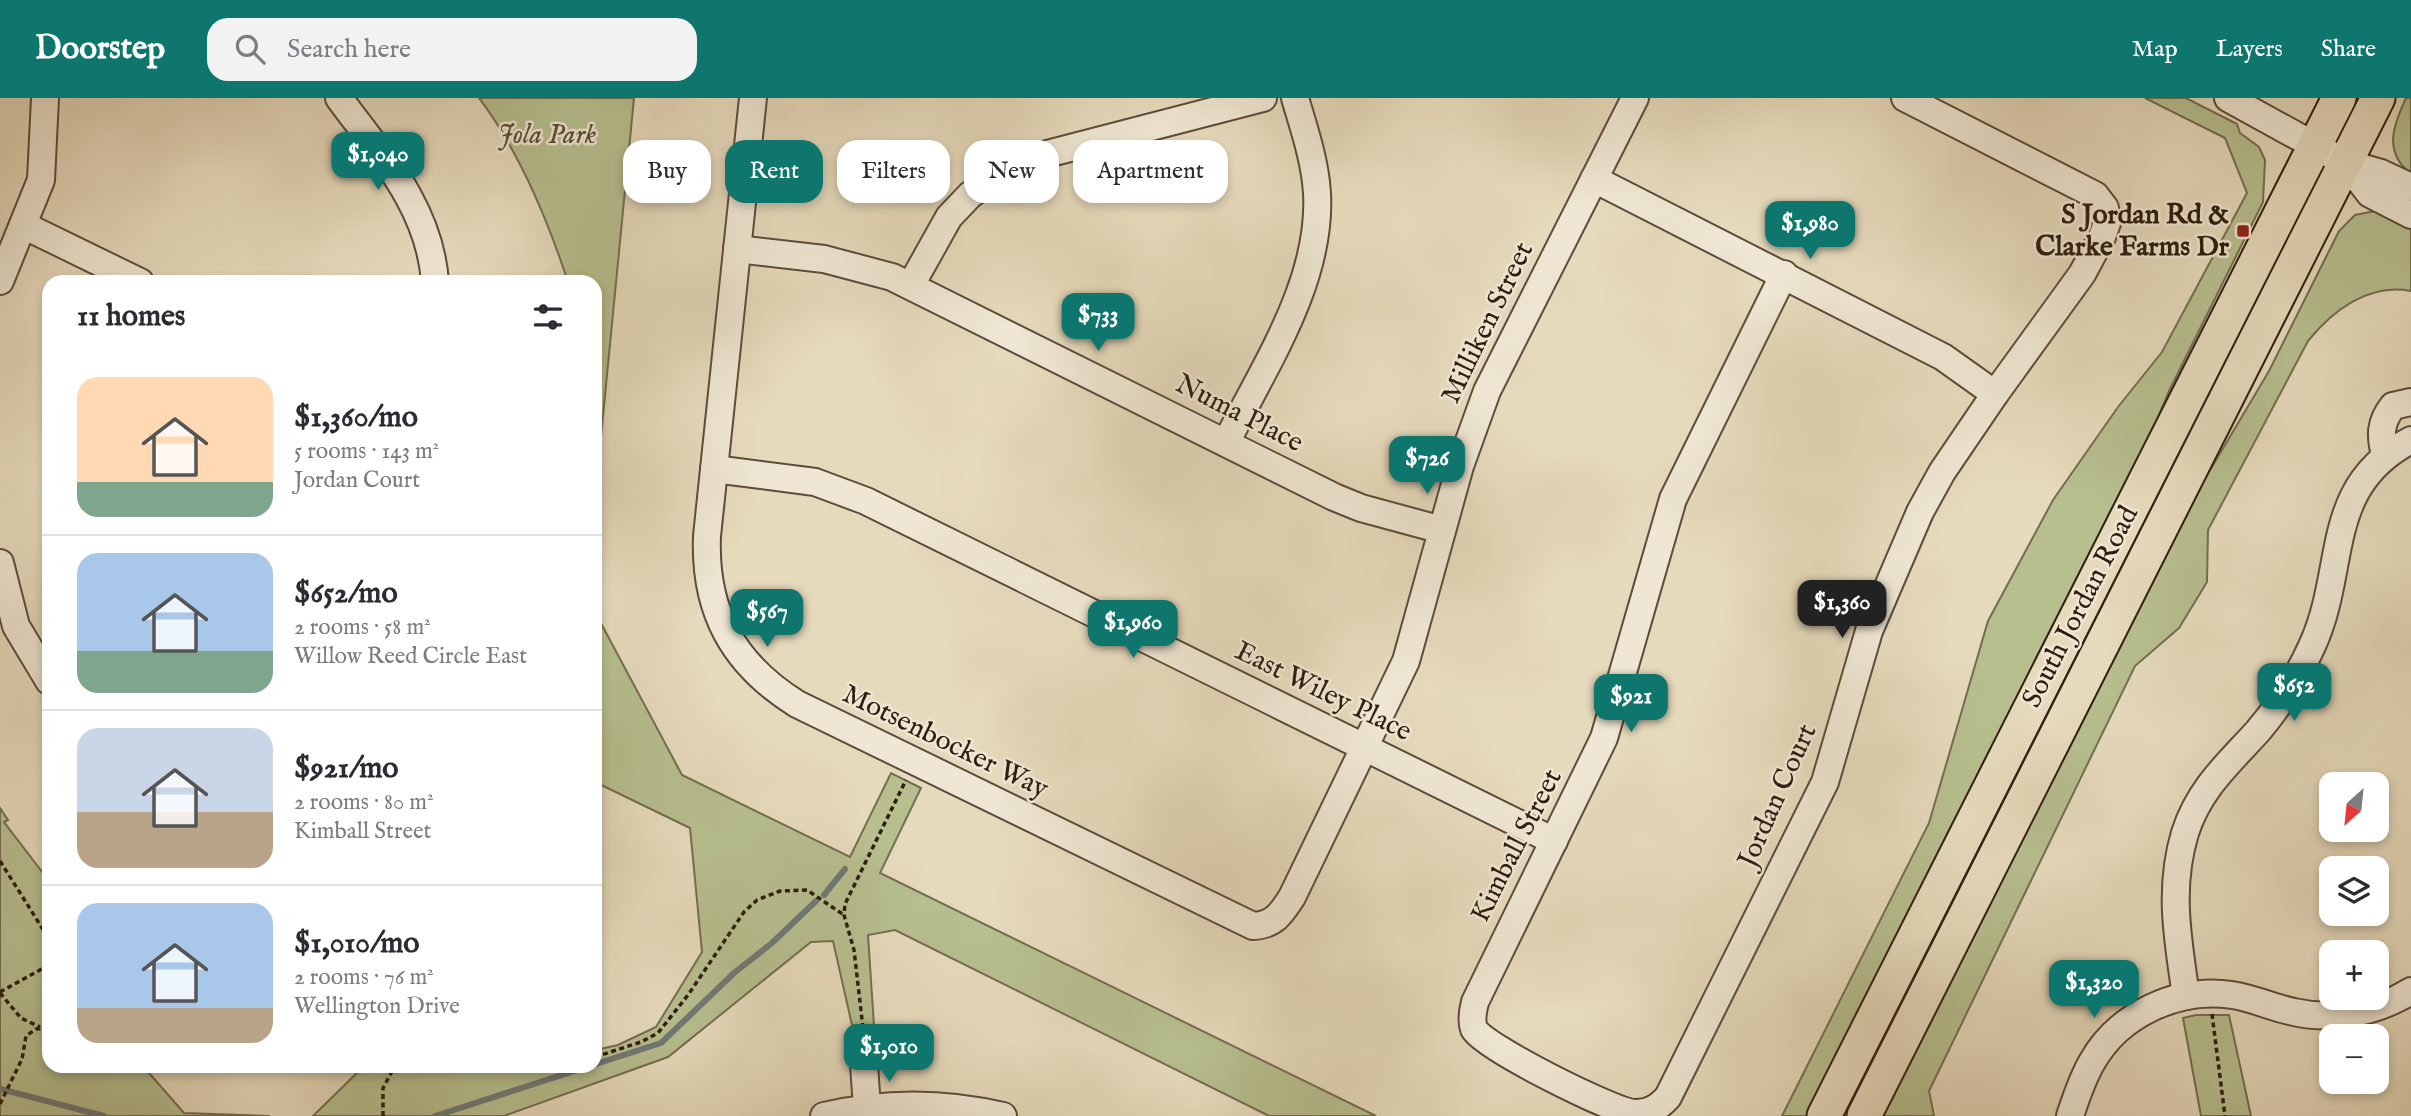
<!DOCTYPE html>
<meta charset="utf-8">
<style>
:root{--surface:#fff;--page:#f2f2f3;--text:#2b2b33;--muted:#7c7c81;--line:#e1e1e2;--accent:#0f766e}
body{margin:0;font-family:"IM FELL English",serif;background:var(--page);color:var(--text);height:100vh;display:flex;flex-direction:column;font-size:26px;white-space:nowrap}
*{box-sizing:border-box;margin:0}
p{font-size:23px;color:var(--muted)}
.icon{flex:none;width:38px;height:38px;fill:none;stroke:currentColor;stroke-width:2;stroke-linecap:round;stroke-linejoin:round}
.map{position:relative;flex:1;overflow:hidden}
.side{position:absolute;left:42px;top:177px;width:560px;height:798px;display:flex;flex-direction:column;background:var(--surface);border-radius:21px;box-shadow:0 4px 10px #0003}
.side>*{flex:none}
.hud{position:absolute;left:623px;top:42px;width:665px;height:63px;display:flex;gap:14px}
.needle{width:46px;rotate:207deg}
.buttons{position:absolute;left:2319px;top:674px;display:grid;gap:14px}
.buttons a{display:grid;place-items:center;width:70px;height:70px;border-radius:14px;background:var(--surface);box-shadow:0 4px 10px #0003;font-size:35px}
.price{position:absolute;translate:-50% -60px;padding:0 16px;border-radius:14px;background:var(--accent);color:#fff;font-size:23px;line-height:46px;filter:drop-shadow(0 2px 4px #0008)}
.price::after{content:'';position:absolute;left:50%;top:42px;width:21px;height:16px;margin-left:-10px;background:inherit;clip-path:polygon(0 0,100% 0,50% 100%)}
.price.on{background:#222;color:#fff}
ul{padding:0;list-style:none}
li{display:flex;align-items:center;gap:21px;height:175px;padding:0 35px}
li+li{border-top:2px solid var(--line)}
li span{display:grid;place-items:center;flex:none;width:196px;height:140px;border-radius:21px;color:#555}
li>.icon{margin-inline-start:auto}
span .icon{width:84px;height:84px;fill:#fffc;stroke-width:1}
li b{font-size:30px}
h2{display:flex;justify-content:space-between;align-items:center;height:84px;padding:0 35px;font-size:30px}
.chip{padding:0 24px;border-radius:21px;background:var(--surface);box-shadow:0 4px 10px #0003;font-size:24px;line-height:63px}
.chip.on{background:var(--accent);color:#fff}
header{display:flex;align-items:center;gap:42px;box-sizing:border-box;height:98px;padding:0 35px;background:var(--accent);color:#fff}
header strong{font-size:33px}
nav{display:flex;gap:38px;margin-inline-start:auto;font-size:24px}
.search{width:490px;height:63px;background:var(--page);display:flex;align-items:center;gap:18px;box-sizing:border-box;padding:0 24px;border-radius:21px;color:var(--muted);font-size:26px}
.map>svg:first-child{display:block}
.green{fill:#b7bf8f;stroke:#736e50;stroke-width:2}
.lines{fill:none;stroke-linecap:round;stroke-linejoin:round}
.stream{stroke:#6f7a76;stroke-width:6}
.minor-casing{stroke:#5d4c3b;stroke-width:30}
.major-casing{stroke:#2f1d10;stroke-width:37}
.path{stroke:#2f1d10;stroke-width:3.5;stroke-dasharray:5 3.5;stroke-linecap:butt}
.minor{stroke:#efe7d3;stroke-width:26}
.major{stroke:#e6dabc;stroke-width:33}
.poi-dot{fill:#8f2418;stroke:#efe7d3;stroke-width:2.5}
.labels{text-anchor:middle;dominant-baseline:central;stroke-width:5;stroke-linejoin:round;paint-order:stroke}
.park-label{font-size:28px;font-style:italic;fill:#584e36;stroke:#efe7d3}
.poi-label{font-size:28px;font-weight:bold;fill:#2f1d10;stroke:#efe7d3;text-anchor:end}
.street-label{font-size:28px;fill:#2f1d10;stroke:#efe7d3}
</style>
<header>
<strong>Doorstep</strong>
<div class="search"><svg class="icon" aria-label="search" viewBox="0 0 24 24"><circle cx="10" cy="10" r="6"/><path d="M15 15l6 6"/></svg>Search here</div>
<nav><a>Map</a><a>Layers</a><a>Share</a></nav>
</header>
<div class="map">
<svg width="2411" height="1018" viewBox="0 0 2411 1018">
<rect width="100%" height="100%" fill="#e6dabc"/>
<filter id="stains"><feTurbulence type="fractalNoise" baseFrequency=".00286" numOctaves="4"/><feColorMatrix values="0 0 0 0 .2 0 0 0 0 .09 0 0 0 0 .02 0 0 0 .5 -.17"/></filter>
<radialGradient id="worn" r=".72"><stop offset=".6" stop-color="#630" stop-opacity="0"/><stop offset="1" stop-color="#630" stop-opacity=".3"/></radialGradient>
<g class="green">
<path d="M479,0H634L595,400V184H568C547,120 519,53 479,0Z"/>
<path d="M2145,0H2186L2237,26L2240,35L2259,49L2265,62L2263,104L2169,293L2141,360L1811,1018H1782L1929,725L1988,523L2053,402L2118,309L2162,254L2247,95L2225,40Z"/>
<path d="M2406,0H2411V76C2383,54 2393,28 2406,0Z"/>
<path d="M2375,113L2411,125V193C2369,185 2333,212 2308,243L2208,432L2207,484L2179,530L2135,568L1929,993L1934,1018H1880L2184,416L2269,273L2339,133L2355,117Z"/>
<path d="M2297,116L1852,1018H1839Z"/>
<path d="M595,514L682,677L850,759L891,675L921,690L880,775L1376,1018H1269L895,832L868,837L874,928L852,927L833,843L811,844L668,959L504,1018H313L364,968H595V952L618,947L656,929L702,854L690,730L595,684Z"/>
<path d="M0,710L8,722L4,724L49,783V968H143L184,1015L270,1018H0Z"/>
<path d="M2196,917H2229L2251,1018H2201L2183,920Z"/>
</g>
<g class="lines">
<g class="stream">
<path d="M824,797L845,771"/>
<path d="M0,991L104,1018"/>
<path d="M435,1018L661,945L734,875L772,845L816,803"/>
</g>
<defs>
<g id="minor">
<path d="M339,0C381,57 430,110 435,184"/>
<path d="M753,0L707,438C704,513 733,566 797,606L1253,828C1274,827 1281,816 1292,799L1406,563L1460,368L1487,293L1635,0"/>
<path d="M2228,0L2346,65L2381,75L2411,89"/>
<path d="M2346,65L2370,96L2411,117"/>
<path d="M1594,81L1943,259L1995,296"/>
<path d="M25,128L140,184"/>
<path d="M737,151L824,161L892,179L1334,399L1361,410L1442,432"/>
<path d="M1784,176L1673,401L1604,640L1475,904C1473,912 1471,923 1474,931C1482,948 1615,1015 1635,1015C1650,1015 1659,1009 1668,999L1825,684L1869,533L1920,414L1942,374L1995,296L2082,176L2102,139L2107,125L2105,110L2095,97L1905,0"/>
<path d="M0,183L41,82L45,0"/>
<path d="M911,187L949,119L970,97L997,77L1047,56L1263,0"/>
<path d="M1226,345C1264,268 1322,184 1317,95C1315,62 1304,31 1295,0"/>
<path d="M2385,357C2380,338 2380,324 2393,308L2411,304"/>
<path d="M714,371L815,384L866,403L1554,743"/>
<path d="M0,465L16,528L49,583"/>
<path d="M2186,898C2178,842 2168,791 2185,735C2199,691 2228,666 2258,633C2280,607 2298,579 2312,548C2348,470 2321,389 2411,342"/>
<path d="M864,967L867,1009"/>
<path d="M824,1018C883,1004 944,1004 1003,1018"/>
<path d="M2070,1018C2076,1000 2082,981 2092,964C2119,916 2178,889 2232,897C2253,900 2273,910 2294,914C2333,923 2377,914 2411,893"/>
</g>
<g id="major">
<path d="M1824,1018L2339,0"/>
<path d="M1864,1018L2378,0"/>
</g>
</defs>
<use href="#minor" class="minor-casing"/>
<use href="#major" class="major-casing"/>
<g class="path">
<path d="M0,763L49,841"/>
<path d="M0,894L49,867"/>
<path d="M0,895L21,920L40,929"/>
<path d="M2212,916L2225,1018"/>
<path d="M863,930L854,852L844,817L845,806L906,682"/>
<path d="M595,959L641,944L658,935L688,897L744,814L757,802L780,793L807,792L844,817"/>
<path d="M524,968H556"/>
<path d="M0,1006L22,961L26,938L36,931L49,930"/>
<path d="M383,1018V990L395,968"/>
</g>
<use href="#minor" class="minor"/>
<use href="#major" class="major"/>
</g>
<rect class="poi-dot" x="2236" y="126" width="14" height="14" rx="3.5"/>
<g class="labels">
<g class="park-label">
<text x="547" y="37">Jola Park</text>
</g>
<g class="poi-label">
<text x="2229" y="117">S Jordan Rd &amp;<tspan x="2229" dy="32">Clarke Farms Dr</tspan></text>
</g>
<g class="street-label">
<text transform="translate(1488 225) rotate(-64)">Milliken Street</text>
<text transform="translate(1239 316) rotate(27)">Numa Place</text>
<text transform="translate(2081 509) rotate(-63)">South Jordan Road</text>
<text transform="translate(1323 594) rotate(26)">East Wiley Place</text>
<text transform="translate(945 644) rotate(26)">Motsenbocker Way</text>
<text transform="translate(1778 698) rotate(-66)">Jordan Court</text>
<text transform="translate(1517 748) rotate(-63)">Kimball Street</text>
</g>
</g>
<rect width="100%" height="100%" filter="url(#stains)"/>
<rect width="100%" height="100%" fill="url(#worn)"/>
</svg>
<div class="buttons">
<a><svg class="needle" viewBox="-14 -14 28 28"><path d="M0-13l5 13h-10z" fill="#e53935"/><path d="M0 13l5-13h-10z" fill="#7c7c81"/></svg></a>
<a><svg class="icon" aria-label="layers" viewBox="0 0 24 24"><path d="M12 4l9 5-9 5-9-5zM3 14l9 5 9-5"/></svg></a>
<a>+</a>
<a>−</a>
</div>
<b class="price" style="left:378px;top:94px">$1,040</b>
<b class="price" style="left:1810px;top:163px">$1,980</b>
<b class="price" style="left:1098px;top:255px">$733</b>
<b class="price" style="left:1427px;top:398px">$726</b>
<b class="price on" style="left:1842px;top:542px">$1,360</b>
<b class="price" style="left:767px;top:551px">$567</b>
<b class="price" style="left:1133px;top:562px">$1,960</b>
<b class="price" style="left:2294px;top:625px">$652</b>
<b class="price" style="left:1631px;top:636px">$921</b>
<b class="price" style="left:2094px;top:922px">$1,320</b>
<b class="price" style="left:889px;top:986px">$1,010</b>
<div class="hud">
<a class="chip">Buy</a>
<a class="chip on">Rent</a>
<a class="chip">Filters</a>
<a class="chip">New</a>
<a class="chip">Apartment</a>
</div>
<section class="side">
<h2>11 homes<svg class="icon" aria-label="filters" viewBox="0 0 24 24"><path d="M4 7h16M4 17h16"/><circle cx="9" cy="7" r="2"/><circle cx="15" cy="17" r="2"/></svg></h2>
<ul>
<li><span style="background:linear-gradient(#ffd9b3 75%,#7fa58c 0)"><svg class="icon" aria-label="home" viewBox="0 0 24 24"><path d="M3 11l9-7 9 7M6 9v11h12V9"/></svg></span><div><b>$1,360/mo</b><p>5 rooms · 143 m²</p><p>Jordan Court</p></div></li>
<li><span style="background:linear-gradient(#a9c7e8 70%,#7fa58c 0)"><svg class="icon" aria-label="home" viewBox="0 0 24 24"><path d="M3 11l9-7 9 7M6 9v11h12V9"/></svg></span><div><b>$652/mo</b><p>2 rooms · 58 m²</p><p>Willow Reed Circle East</p></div></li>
<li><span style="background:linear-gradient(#c9d6e8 60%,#b9a48a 0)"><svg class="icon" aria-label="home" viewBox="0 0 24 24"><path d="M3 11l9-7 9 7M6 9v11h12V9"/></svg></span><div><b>$921/mo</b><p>2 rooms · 80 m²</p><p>Kimball Street</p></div></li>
<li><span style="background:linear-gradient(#a9c7e8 75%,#b9a48a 0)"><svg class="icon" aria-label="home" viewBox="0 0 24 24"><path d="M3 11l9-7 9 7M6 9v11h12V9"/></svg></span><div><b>$1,010/mo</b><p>2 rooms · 76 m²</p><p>Wellington Drive</p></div></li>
</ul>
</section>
</div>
